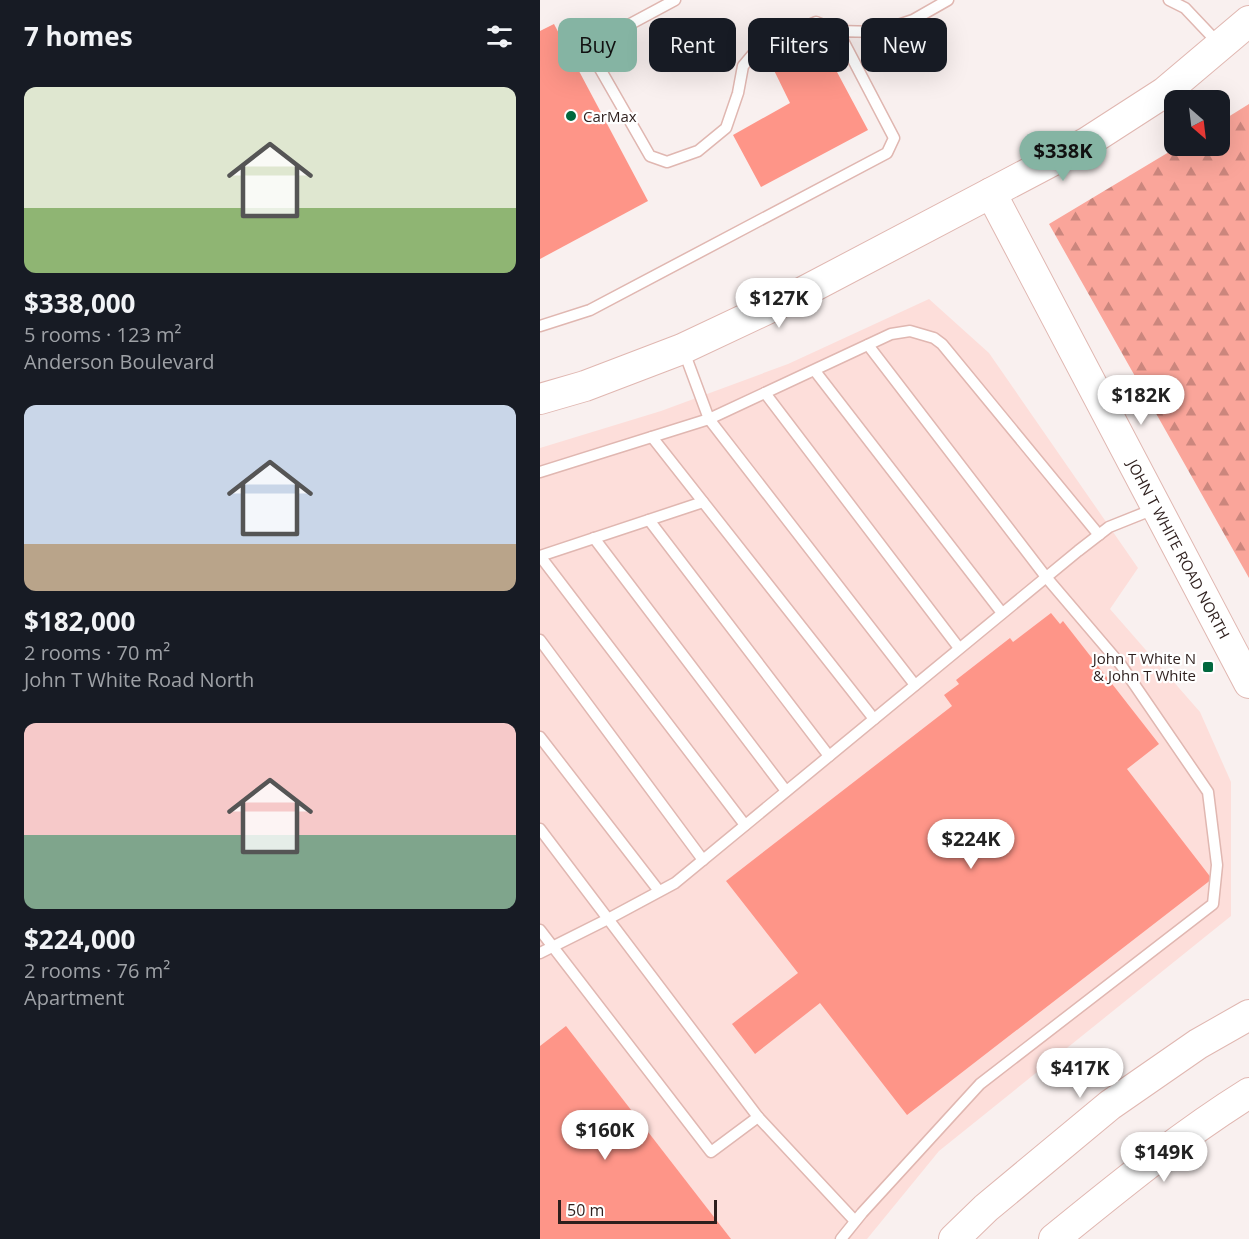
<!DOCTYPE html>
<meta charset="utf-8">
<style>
:root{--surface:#171b24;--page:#20242c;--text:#f1f3f6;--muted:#9ea1a6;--accent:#85b4a3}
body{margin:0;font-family:"Open Sans",sans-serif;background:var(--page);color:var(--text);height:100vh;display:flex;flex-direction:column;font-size:22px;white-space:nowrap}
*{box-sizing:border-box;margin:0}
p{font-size:20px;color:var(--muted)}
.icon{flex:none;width:33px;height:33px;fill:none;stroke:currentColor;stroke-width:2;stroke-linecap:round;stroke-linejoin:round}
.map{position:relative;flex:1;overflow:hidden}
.details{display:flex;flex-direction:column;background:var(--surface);width:540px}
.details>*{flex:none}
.banner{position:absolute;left:18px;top:18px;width:570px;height:54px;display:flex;gap:12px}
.needle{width:39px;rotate:152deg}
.tools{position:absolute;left:624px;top:90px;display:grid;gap:12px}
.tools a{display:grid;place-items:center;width:66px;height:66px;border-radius:12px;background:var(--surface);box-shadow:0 6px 24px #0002;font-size:30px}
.scale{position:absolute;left:18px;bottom:15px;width:159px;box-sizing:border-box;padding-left:6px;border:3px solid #2e1f1d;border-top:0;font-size:16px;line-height:21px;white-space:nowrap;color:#2e1f1d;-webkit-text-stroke:4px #fff;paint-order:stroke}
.price{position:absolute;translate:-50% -51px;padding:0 14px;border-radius:21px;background:#fff;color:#222;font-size:20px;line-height:39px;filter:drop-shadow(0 2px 3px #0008)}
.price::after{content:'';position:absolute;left:50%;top:36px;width:18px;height:14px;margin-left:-9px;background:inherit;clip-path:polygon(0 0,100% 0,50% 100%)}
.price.on{background:var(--accent);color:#111}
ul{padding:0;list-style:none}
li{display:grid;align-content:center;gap:12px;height:318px;padding:0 24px}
li span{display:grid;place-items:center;height:186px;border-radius:12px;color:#555}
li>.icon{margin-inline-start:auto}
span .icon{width:108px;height:108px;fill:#fffc;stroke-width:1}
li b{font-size:26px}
h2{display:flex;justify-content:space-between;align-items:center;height:72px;padding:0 24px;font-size:26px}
.tag{padding:0 21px;border-radius:12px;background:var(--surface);box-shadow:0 6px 24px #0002;font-size:21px;line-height:54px}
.tag.on{background:var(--accent);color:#111}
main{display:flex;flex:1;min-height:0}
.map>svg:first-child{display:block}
.built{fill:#fddeda}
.forest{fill:url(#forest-firs)}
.building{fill:#fe9588}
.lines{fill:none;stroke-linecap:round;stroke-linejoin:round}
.lane-casing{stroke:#e0b7b1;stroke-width:13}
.secondary-casing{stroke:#e0b7b1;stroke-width:32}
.lane{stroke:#fff;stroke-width:10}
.secondary{stroke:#fff;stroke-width:30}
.poi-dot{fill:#01683e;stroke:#fff;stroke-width:2}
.labels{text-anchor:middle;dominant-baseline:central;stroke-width:4.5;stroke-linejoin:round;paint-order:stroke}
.poi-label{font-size:15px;fill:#2e1f1d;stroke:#fff;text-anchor:start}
.street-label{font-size:15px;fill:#2e1f1d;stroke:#fff}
</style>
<main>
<section class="details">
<h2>7 homes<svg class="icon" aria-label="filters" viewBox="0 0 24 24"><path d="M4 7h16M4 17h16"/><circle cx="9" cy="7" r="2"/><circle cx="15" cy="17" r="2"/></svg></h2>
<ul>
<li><span style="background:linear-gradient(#dfe7d0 65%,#8fb573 0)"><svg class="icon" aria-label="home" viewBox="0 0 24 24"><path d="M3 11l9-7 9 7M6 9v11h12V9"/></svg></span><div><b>$338,000</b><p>5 rooms · 123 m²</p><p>Anderson Boulevard</p></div></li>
<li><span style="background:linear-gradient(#c9d6e8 75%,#b9a48a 0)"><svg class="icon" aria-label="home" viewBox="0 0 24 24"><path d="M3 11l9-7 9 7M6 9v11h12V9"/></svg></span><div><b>$182,000</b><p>2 rooms · 70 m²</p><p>John T White Road North</p></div></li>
<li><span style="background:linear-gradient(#f6c9c9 60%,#7fa58c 0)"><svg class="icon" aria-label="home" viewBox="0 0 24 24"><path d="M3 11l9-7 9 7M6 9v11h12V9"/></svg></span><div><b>$224,000</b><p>2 rooms · 76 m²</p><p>Apartment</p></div></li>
</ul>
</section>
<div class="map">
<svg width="709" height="1239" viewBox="0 0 709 1239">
<defs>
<pattern id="forest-firs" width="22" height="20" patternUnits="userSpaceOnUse" patternTransform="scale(1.5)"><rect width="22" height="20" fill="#faa59a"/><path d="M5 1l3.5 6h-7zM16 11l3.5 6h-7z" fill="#cb867d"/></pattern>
</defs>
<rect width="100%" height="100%" fill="#f9f0ef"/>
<path class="built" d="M389,299L449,353L598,568L570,609L660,712L691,782V916L399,1151L327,1239H0V448L121,411L248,364Z"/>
<path class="forest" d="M709,104V578L509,224L639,146H680V122Z"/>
<g class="building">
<path d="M14,24L108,201L0,259V31Z"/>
<path d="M274,29L328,130L221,187L193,135L250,103L226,54Z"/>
<path d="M511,613L520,624L523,621L619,744L587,769L672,879L367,1115L280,1003L215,1054L192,1024L258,973L186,881L412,706L404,695L419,684L416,680L470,638L473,642Z"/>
<path d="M26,1026L191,1239H0V1046Z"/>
</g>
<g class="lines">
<defs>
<g id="lane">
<path d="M135,0L55,43V60L110,156L127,162L158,151L186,128L198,93L203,66L219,47L276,22L298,31"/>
<path d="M629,0L645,8L680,45"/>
<path d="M0,326L50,310L347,153L354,138L298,31L337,32L373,20L408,0"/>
<path d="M143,349L169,419L375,685"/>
<path d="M275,371L462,613"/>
<path d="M225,393L419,648"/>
<path d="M112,437L334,719"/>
<path d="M0,472L169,419L351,334L370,331L394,338L402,344L559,535"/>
<path d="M109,520L289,756"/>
<path d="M54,538L246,791"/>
<path d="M0,556L205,825"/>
<path d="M0,556L163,502"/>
<path d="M0,640L163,860"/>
<path d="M0,737L119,891"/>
<path d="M0,829L218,1117L171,1152L0,930"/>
<path d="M0,953L68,919L135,883L538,551L569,527L614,509"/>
<path d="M218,1117L315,1221"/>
<path d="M301,1239L322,1213L440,1084L673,904L677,865L668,792L581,665L506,577L328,345"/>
</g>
<g id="secondary">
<path d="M451,193L709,683"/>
<path d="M0,399L45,386L142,349L261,293L546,143L625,92L709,21"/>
<path d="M414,1239L446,1208L570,1105L658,1044L709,1015"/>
<path d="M514,1239C577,1188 640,1136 709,1093"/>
</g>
</defs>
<use href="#lane" class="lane-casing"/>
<use href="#secondary" class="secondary-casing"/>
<use href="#lane" class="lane"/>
<use href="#secondary" class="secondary"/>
</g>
<g class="poi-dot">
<circle cx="31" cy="116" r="6"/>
<rect x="662" y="661" width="12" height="12" rx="3"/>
</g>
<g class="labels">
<g class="poi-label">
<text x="43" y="116">CarMax</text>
<text x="656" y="658" text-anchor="end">John T White N<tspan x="656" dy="17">&amp; John T White</tspan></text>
</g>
<g class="street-label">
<text transform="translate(639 549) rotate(62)">JOHN T WHITE ROAD NORTH</text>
</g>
</g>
</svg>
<div class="tools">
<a><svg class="needle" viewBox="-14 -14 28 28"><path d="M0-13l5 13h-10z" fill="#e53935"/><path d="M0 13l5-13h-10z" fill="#9ea1a6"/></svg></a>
</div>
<div class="scale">50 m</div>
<b class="price on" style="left:523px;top:182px">$338K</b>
<b class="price" style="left:239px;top:329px">$127K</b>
<b class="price" style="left:601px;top:426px">$182K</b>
<b class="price" style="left:431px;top:870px">$224K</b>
<b class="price" style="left:540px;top:1099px">$417K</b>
<b class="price" style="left:65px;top:1161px">$160K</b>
<b class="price" style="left:624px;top:1183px">$149K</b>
<div class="banner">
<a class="tag on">Buy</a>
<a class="tag">Rent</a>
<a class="tag">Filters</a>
<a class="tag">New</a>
</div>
</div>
</main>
